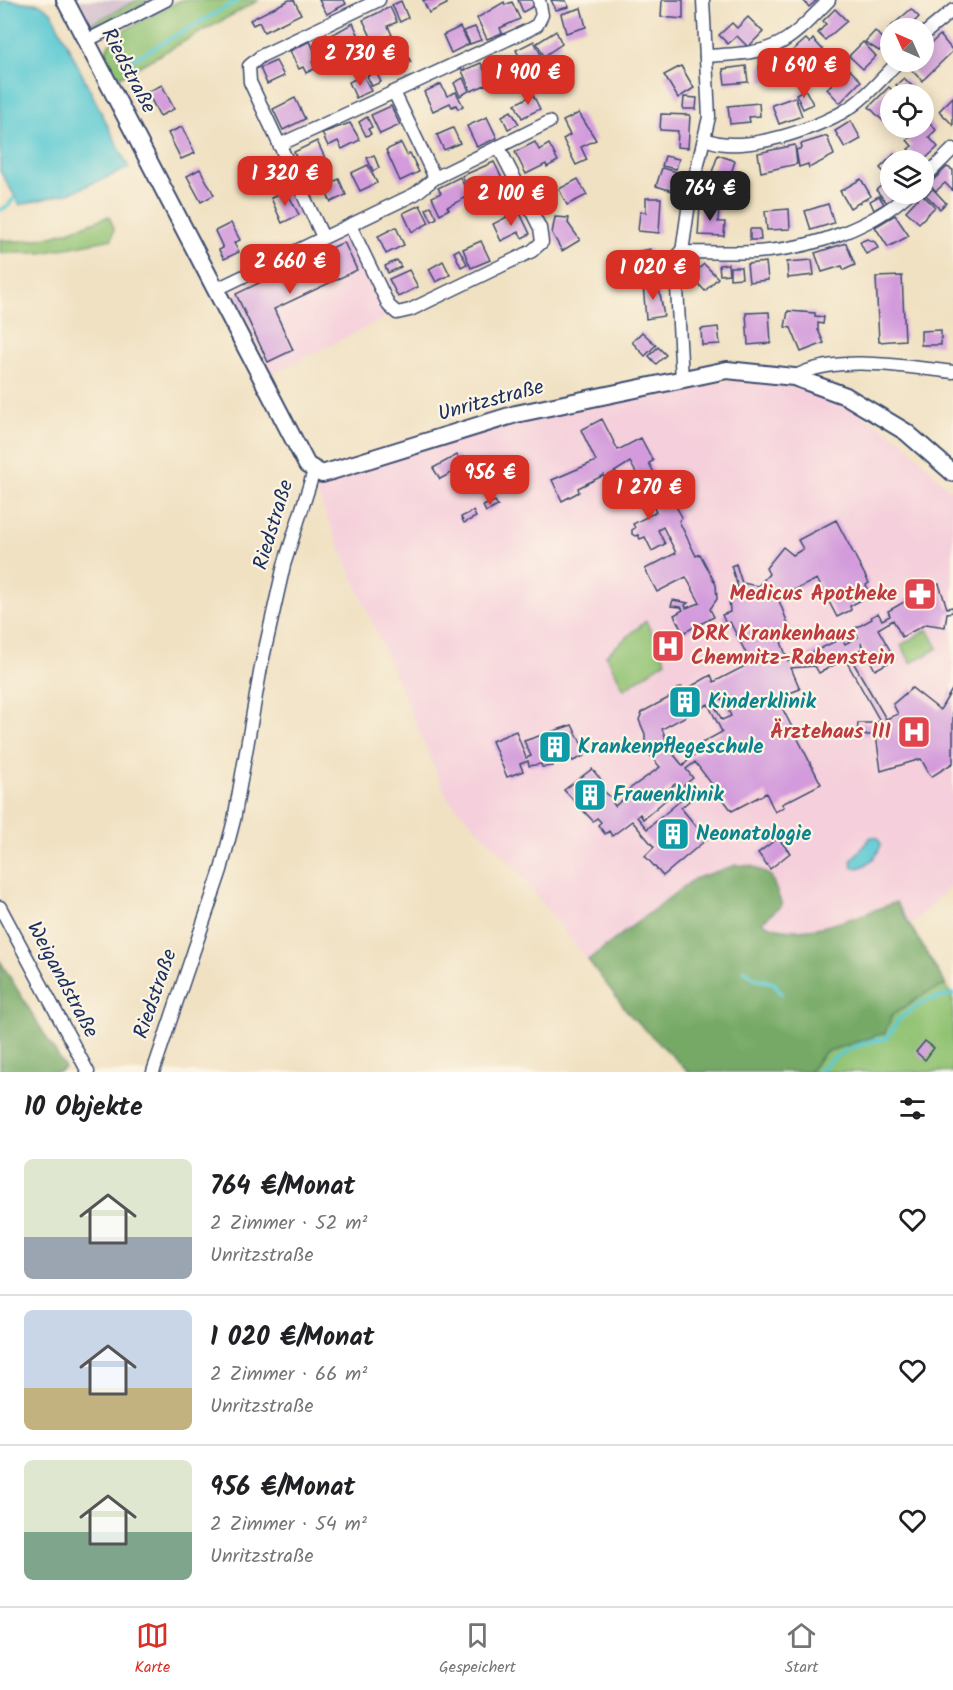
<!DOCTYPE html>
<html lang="de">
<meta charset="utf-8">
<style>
:root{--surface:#fff;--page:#f2f2f2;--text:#202124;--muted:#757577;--line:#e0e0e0;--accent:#d93025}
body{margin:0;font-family:Kalam,sans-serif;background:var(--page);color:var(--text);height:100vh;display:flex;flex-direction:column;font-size:22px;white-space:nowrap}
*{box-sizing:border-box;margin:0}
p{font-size:20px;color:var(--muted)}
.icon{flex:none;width:33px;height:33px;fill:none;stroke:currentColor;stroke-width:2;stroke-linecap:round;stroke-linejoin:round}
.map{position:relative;height:1072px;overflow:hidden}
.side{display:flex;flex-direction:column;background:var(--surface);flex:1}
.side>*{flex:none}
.needle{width:39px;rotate:315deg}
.tools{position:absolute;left:880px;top:18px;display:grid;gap:12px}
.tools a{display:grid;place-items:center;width:54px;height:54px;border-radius:50%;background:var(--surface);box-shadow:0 3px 15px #0003;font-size:30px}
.price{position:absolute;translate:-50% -51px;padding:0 14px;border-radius:12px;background:var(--accent);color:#fff;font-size:20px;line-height:39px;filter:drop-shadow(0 2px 3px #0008)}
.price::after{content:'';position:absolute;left:50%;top:36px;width:18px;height:14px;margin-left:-9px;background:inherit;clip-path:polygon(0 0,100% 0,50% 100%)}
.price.on{background:#222;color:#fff}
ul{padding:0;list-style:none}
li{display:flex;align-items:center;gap:18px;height:150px;padding:0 24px}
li+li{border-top:2px solid var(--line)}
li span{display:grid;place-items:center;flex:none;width:168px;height:120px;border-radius:9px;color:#555}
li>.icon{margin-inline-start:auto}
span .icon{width:72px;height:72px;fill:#fffc;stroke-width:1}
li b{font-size:26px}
h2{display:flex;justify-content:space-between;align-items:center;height:72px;padding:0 24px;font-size:26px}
.tab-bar{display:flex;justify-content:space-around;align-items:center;height:84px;border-top:2px solid var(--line);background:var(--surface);font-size:16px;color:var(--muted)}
.tab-bar a{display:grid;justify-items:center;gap:3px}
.tab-bar .on{color:var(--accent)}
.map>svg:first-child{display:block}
.built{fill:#f5cfdb}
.industrial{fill:#d1bdcc}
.green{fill:#92c373;stroke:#567968;stroke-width:1.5}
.forest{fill:#75a965;stroke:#486c62;stroke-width:1.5}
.water{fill:#5dcad3;stroke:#3c7c98;stroke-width:1.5}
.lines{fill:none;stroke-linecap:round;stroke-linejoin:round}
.stream{stroke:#5dcad3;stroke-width:4}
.building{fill:#d39bdc;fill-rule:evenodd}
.street-casing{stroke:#3b4a6d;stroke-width:15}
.secondary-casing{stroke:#3b4a6d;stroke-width:20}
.street{stroke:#fff;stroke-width:12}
.secondary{stroke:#fff;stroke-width:16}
.labels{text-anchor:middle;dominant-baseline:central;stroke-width:4.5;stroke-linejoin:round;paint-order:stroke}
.street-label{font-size:21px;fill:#1b2f5e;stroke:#fcf5e5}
.health-label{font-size:21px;font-weight:bold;fill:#be3a42;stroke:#fcf5e5;text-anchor:end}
.culture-label{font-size:21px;font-weight:bold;fill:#0d838f;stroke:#fcf5e5;text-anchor:start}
</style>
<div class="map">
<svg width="953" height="1072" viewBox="0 0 953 1072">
<rect width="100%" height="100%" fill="#fcf5e5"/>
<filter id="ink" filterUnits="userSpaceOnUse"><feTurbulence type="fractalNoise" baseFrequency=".0167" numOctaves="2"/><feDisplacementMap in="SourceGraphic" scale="12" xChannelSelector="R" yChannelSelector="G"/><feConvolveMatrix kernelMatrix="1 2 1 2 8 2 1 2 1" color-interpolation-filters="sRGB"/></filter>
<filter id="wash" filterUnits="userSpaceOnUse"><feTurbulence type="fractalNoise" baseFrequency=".008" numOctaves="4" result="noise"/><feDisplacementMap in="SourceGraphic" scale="24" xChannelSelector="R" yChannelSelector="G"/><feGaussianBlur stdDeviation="1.35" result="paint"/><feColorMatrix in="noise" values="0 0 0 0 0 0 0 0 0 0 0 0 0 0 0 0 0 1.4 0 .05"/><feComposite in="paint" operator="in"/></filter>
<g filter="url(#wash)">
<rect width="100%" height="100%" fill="#f0e1c2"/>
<g class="built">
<path d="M346,235L350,237L366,269L387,317L272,374L233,295L234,290L240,284Z"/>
<path d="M760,377L843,402L904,442L953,493V884L911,924L863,959L689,1072L630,1015L512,864L448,799L312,482L511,421L671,389Z"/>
</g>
<path class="industrial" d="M77,0H138L89,25Z"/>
<g class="green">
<path d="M138,0H150L97,27L89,25Z"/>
<path d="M181,0H259L118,78L104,55L109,44L122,35L121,32Z"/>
<path d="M109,216L114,229L112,239L41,253H0V239C34,247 77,228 109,216Z"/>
<path d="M646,621L666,661L624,689L606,655Z"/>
<path d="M928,629L938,648L911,663L901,645Z"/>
<path d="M946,985L953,1000V1072H809L825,1052L884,1033L892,1015L926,993Z"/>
</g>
<g class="forest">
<path d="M736,865L752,866L771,876L782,905L762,922C798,944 860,915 896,902L946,985L926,993L892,1015L885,1033L825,1052L809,1072H689L630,1015L588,960L694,879Z"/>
<path d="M0,961L65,1068L58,1072H0Z"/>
</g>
<g class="water">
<path d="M4,0L40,4L51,12L129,168L72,192L20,205L0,171V2Z"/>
<path d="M871,837H877L881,844C878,856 866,869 853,868L851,861Z"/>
</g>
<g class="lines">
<g class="stream">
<path d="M134,59L239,0"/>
<path d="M0,210L8,206L14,198"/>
<path d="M744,970L756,979L774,983L781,993"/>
<path d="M818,1072C837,1051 860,1043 887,1038L898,1020L907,1013L925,1001L953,994"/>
</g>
</g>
<g id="blocks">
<g class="building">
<path d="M289,0H294L301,14L264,32L259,22L253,25L250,20Z"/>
<path d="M319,0H344L346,4L327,14Z"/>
<path d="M423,0H445L447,4L429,13Z"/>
<path d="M518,0H534L536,5L523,12Z"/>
<path d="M551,0L566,1L569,7L556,10Z"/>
<path d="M662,0H683V19L661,17Z"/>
<path d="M803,0H817L809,7Z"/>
<path d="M401,1L408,18L400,22L392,5Z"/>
<path d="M504,2L505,5L512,2L520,19L500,28L502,33L487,39L477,18Z"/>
<path d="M390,7L397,22L388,26L392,35L374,43L363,20Z"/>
<path d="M581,8L586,27L566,33L561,14Z"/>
<path d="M835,9L847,21L825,40L818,33L826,24L823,21Z"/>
<path d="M911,9L919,17L911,25L914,28H891V33L888,29Z"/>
<path d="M748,17L763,32L748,47L737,36L728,44L719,35L732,23L737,28Z"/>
<path d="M353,23L362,43L339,54L330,36Z"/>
<path d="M460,27L469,44L451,53L443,35Z"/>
<path d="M475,27L481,40L470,44L464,31Z"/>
<path d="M556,31L562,44L544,56L537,43Z"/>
<path d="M875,31L887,44L879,51L865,42Z"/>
<path d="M940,35L953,51L922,81L908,66L913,62H924V50Z"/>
<path d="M806,39L810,43L813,39L824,51L820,54L818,52L803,66L791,52Z"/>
<path d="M310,41L318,59L312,62L316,68L306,73L303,67L299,69L290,51Z"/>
<path d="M534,41L542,57L524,66L516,50Z"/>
<path d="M863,42L876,56L863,69L849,56Z"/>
<path d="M403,47L411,62L390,72L382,57Z"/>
<path d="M276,61L284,76L267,84L260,68Z"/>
<path d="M481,63L490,83L471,91L462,71Z"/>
<path d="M780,63H791L796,74L762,82L759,66Z"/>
<path d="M681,66L694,88L678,98L664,75Z"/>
<path d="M746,66L748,82L725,84L723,69Z"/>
<path d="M850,70L861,81L840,103L827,89L842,74L847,79Z"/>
<path d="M376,72L381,82L372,86L367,76Z"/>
<path d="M363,75L371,91L356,98L349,82Z"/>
<path d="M463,78L469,91L460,96L454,83Z"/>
<path d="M904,78L913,87L906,94L896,85Z"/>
<path d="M441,84L447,96L456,92L463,106L458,109L456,105L452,107L450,103L433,111L424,92Z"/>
<path d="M162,85L174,109L160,116L147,92Z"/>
<path d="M889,87L896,94H891V121L887,125L869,107Z"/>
<path d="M805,89L813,104L803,109L796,94Z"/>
<path d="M533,95L540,109L522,118L515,104Z"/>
<path d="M684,97L697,98L696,109H683Z"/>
<path d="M795,97L802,116L779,124L772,105Z"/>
<path d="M953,97V125L939,111Z"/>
<path d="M295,98L305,119L283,130L273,109Z"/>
<path d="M759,103L760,116L749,117L750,122L730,124L728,106Z"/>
<path d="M391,106L400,125L380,134L371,115Z"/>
<path d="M511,111L519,124L508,129L502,116Z"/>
<path d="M579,113L596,140L581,147L587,160L576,165L563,139L570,135L563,121Z"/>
<path d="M661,114L690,115L688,148L677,147L678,131L660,130Z"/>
<path d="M367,117L372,127L368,129L371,134L366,136L359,122Z"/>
<path d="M487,117L497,138L477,147L467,126Z"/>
<path d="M851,121L861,139L845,148L835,131Z"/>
<path d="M929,122L936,130L929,137L938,147L924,160H919L908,149L912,146L907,140Z"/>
<path d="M350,123L360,140L342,149L338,141L328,146L322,133Z"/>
<path d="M182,127L195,153L181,159L168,133Z"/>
<path d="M453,128L460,143L444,150L437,135Z"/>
<path d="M827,136L834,155L809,168L808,164L799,167L796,150L802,148L801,144Z"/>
<path d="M317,141L325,158L302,170L294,152Z"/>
<path d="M535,142L539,150L549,144L558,161L547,167L546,164L526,174L515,152Z"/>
<path d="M401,143L407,155L410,153L419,172L400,181L386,150Z"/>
<path d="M795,145L797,164L761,172L758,153Z"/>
<path d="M894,154L900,160H891V180L880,168Z"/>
<path d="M374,155L379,168L373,171L367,158Z"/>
<path d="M718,155L735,161L729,180L711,175Z"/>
<path d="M665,156L679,159L676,169L662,166Z"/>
<path d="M494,162L503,180L470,193L462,176Z"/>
<path d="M368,165L377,183L360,191L351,173Z"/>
<path d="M947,167L953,170V191L945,183L936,191L929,184Z"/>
<path d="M662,168L681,173L676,192L656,186Z"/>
<path d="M200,169L214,195L201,202L187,176Z"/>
<path d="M460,177L469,196L447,207L449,209L440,214L432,197L441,193L438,188Z"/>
<path d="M339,179L346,195L331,202L323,187Z"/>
<path d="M578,179L587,195L567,205L559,189Z"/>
<path d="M861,179L871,196L850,208L840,191Z"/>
<path d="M885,183L891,194L897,195L887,203L876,190Z"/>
<path d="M933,189L946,203L940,209L926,195Z"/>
<path d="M286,190L299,215L282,223L271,198Z"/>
<path d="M922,194L935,207L919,223L906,211Z"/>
<path d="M879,196L884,204L874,210L870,201Z"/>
<path d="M646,198H661L659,233L638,231L640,212H646Z"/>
<path d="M828,204L834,223L811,230L805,211Z"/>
<path d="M420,205L429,223L412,232L403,213Z"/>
<path d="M431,206L437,218L432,221L426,209Z"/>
<path d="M700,206L719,207L718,222H725L724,236L698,235Z"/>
<path d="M789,209L790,229L767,230L765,211Z"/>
<path d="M519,211L530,234L522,238L519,232L501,241L493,224Z"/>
<path d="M895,215L909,236L888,247L875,227Z"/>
<path d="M555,217L569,218L568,223L580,240L562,251L552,233Z"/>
<path d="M231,223L240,240L234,243L239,252L224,259L219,250L223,248L215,231Z"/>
<path d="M396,227L404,245L386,254L378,236Z"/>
<path d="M750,229H760L761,240H750Z"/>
<path d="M867,239L875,242L878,248L866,254L860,242Z"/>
<path d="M481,241L490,260L471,268L463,249Z"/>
<path d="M344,242L357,270L274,309L293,350L268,362L236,294Z"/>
<path d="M846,243L855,265L844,270L842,266L822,272L815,253Z"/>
<path d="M459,249L467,264L461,267L454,252Z"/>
<path d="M650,249L654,276L626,279L622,254Z"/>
<path d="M397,260L401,267L388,273L385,266Z"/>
<path d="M812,260L814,275L788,278L787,262Z"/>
<path d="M443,261L450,275L436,282L429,269Z"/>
<path d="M766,262L768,280L749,282L747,264Z"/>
<path d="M704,264L718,278L705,291L691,276Z"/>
<path d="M728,264L729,274L720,275L719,265Z"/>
<path d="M730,267H741L742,278L730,279Z"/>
<path d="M409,270L418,287L398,297L389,279Z"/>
<path d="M902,276L905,340L879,342L876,277Z"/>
<path d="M658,283L664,316L646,319L643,285Z"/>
<path d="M788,311L815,313V316L824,317L823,324L818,323V330L824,343L801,352L791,328L785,327Z"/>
<path d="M769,312L771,343L748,345L746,313Z"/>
<path d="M718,327L720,344L702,345L701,329Z"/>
<path d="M941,330V345H921V331Z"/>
<path d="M642,332L656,345L645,356L632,342Z"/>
<path d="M658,347L666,355L656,364L649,356Z"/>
<path d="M602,419L618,450L641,438L653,461L649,463L667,498L670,496L682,517L679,521L696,556L700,554L716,585L717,599L710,609L714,617L683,633L674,615L683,610L681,607L671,606L673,600L688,603L685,605L686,608L700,603L686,577L657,592L645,569L676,553L663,527L658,530L665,544L652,551L645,537L640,539L638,535L635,536L632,534V530L635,528L633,524L656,512L648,497L641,500L632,482L639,478L630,462L605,478L604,475L578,488L579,492L562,501L552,480L596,461L581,430Z"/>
<path d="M457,455L463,467L440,479L433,468Z"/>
<path d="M495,501L498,506L486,512L483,506Z"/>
<path d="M473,511L476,517L464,523L461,517Z"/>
<path d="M836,520L869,583L866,585L871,595L850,606L851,610L837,617L817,579L778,598L792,634L780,639L788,661H813L809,654L842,638L845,644L858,637L854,629L872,619L871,617L878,613L882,620L890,616L888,611L906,601L905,599L939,584L947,608L953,607V612L947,613L945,627L926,624L902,637L893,620L878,629L895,659L875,670L861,643L862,648L850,657L886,719L898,714L893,704L912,688L940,710L953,688V763L931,777L921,759L881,771L876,735H857L858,723H874L880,721L845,659L819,673L815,666L791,668L800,689L777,698L821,784L782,804L784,807L775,812L766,793L732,811L695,762L686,769L693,778L684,785L687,789L683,793L689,801L681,808L707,839L663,876L645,856L654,847L632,821L612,836L609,831L605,834L598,825L601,822L597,818L593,821L564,790L592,769L603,782L598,786L615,801L613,803L615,806L631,792L628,790L660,767L645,749V734L639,720L642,712L676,694V690L681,687L685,690L711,675L714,682L751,663L730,622L726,624L722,615L730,612L729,597L738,587L731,566L736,564L742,583L758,586L769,574L766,568L783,547L793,555L803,549L798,540ZM722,698L731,716L722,720L713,703ZM708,704L722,732L698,745L702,751L691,757L683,766L671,751L662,729ZM675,784L679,789L675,792L681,800L647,829L637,817L640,814L643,819L668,798L664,793Z"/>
<path d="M572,725L586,753L584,756L573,761L566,754L551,760L553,766L542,767L541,764L529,766L528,761L520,764L523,771L507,777L492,741L516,731L526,758L531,756L524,741Z"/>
<path d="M778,838L790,853L770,869L758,853Z"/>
<path d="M925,1041L934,1048L925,1060L916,1052Z"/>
</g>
</g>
</g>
<g filter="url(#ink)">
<use href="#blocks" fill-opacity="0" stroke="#3b4a6d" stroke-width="1.5"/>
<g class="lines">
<defs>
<g id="street">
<path d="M924,34L953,10"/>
<path d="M86,41L166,0"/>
<path d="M706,56C776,52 781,50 829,0"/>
<path d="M706,139C741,156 825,127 855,104C871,92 884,76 898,62"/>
<path d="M279,145L394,92"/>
<path d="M435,178L394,92L528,30L537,25L542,15L539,0"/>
<path d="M924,178L953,149"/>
<path d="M350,225L389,306L397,313L410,310L532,251L542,242L540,228L499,148"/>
<path d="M323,237L250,82L249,66L261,56L379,0"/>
<path d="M680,252C709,252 740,254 768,251C817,246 872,227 908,194"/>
<path d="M217,289L415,194L435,178L549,122"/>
<path d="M794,377C835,353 908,367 953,372"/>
<path d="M682,380L677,287L689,203L709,117L703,0"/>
<path d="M0,907L88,1072"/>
<path d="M153,1072L221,870L234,820L261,667L284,565L314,471"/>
</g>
<path id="secondary" d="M65,0L307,465L322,474L516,414L727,370L794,377L846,396L906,432L953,473"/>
</defs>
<use href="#street" class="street-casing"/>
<use href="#secondary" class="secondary-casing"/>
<use href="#street" class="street"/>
<use href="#secondary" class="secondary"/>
</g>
</g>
<defs>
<symbol id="pharmacy-square" viewBox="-11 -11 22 22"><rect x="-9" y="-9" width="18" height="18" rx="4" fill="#e0444e" stroke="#fcf5e5"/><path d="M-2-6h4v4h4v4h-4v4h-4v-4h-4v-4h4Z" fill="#fff"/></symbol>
<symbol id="hospital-square" viewBox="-11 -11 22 22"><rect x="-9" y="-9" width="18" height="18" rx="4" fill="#e0444e" stroke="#fcf5e5"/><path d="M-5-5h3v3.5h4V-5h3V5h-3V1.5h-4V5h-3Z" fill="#fff"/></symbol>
<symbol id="building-square" viewBox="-11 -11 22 22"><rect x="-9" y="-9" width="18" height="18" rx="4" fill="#0f9aa8" stroke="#fcf5e5"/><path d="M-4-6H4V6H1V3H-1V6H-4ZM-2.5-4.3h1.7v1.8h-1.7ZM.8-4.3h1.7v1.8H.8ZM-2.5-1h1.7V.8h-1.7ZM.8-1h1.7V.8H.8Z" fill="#fff"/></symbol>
</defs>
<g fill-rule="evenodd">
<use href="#pharmacy-square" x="901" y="575" width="38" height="38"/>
<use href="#hospital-square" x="649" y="627" width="38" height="38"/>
<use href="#building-square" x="666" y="683" width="38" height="38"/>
<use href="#hospital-square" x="895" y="713" width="38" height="38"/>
<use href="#building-square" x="536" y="728" width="38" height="38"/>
<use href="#building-square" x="571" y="776" width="38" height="38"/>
<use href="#building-square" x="654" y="815" width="38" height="38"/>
</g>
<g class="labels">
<g class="street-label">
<text transform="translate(128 71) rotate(62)">Riedstraße</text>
<text transform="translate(491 401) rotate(-15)">Unritzstraße</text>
<text transform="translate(274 525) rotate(-73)">Riedstraße</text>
<text transform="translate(62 980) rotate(62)">Weigandstraße</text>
<text transform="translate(156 994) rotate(-71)">Riedstraße</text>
</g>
<g class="health-label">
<text x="897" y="594">Medicus Apotheke</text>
<text x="691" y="634" text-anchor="start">DRK Krankenhaus<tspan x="691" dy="24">Chemnitz-Rabenstein</tspan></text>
<text x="891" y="732">Ärztehaus III</text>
</g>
<g class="culture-label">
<text x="708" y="702">Kinderklinik</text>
<text x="578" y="747">Krankenpflegeschule</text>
<text x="613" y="795">Frauenklinik</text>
<text x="696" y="834">Neonatologie</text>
</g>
</g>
</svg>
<div class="tools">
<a><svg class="needle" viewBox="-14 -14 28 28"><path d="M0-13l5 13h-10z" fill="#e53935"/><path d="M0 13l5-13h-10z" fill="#757577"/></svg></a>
<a><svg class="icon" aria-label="locate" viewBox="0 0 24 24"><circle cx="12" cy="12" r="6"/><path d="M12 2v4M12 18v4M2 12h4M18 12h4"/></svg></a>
<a><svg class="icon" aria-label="layers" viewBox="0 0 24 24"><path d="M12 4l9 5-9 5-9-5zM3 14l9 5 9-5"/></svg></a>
</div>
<b class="price" style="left:360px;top:87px">2 730 €</b>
<b class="price" style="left:804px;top:99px">1 690 €</b>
<b class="price" style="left:528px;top:106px">1 900 €</b>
<b class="price" style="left:285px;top:207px">1 320 €</b>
<b class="price on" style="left:710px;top:222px">764 €</b>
<b class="price" style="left:511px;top:227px">2 100 €</b>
<b class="price" style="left:290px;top:295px">2 660 €</b>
<b class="price" style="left:653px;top:301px">1 020 €</b>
<b class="price" style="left:490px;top:506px">956 €</b>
<b class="price" style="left:649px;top:521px">1 270 €</b>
</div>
<section class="side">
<h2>10 Objekte<svg class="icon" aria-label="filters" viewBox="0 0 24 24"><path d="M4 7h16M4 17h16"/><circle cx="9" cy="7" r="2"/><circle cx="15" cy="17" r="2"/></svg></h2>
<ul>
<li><span style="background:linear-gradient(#dfe7d0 65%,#9aa5b1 0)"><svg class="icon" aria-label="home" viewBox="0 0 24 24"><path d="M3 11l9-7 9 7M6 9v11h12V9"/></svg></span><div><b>764 €/Monat</b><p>2 Zimmer · 52 m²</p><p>Unritzstraße</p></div><svg class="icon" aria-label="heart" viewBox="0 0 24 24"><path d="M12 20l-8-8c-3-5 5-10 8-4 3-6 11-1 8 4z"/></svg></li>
<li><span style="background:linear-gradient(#c9d6e8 65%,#c2b280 0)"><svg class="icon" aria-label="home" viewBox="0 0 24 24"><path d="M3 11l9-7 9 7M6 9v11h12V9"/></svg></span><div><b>1 020 €/Monat</b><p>2 Zimmer · 66 m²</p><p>Unritzstraße</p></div><svg class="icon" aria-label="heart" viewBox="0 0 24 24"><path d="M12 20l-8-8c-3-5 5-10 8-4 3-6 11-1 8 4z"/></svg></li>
<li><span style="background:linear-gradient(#dfe7d0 60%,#7fa58c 0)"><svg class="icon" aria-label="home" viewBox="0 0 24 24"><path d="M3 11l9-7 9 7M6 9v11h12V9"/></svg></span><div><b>956 €/Monat</b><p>2 Zimmer · 54 m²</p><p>Unritzstraße</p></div><svg class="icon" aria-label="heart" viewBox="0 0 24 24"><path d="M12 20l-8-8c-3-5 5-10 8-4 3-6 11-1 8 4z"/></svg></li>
</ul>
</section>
<nav class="tab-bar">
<a class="on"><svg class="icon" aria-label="map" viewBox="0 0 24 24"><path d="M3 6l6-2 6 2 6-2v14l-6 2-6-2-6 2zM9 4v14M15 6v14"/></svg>Karte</a>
<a><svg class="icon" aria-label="saved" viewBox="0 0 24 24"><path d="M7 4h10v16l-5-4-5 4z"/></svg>Gespeichert</a>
<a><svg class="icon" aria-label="home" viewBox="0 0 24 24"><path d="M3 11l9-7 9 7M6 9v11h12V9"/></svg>Start</a>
</nav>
